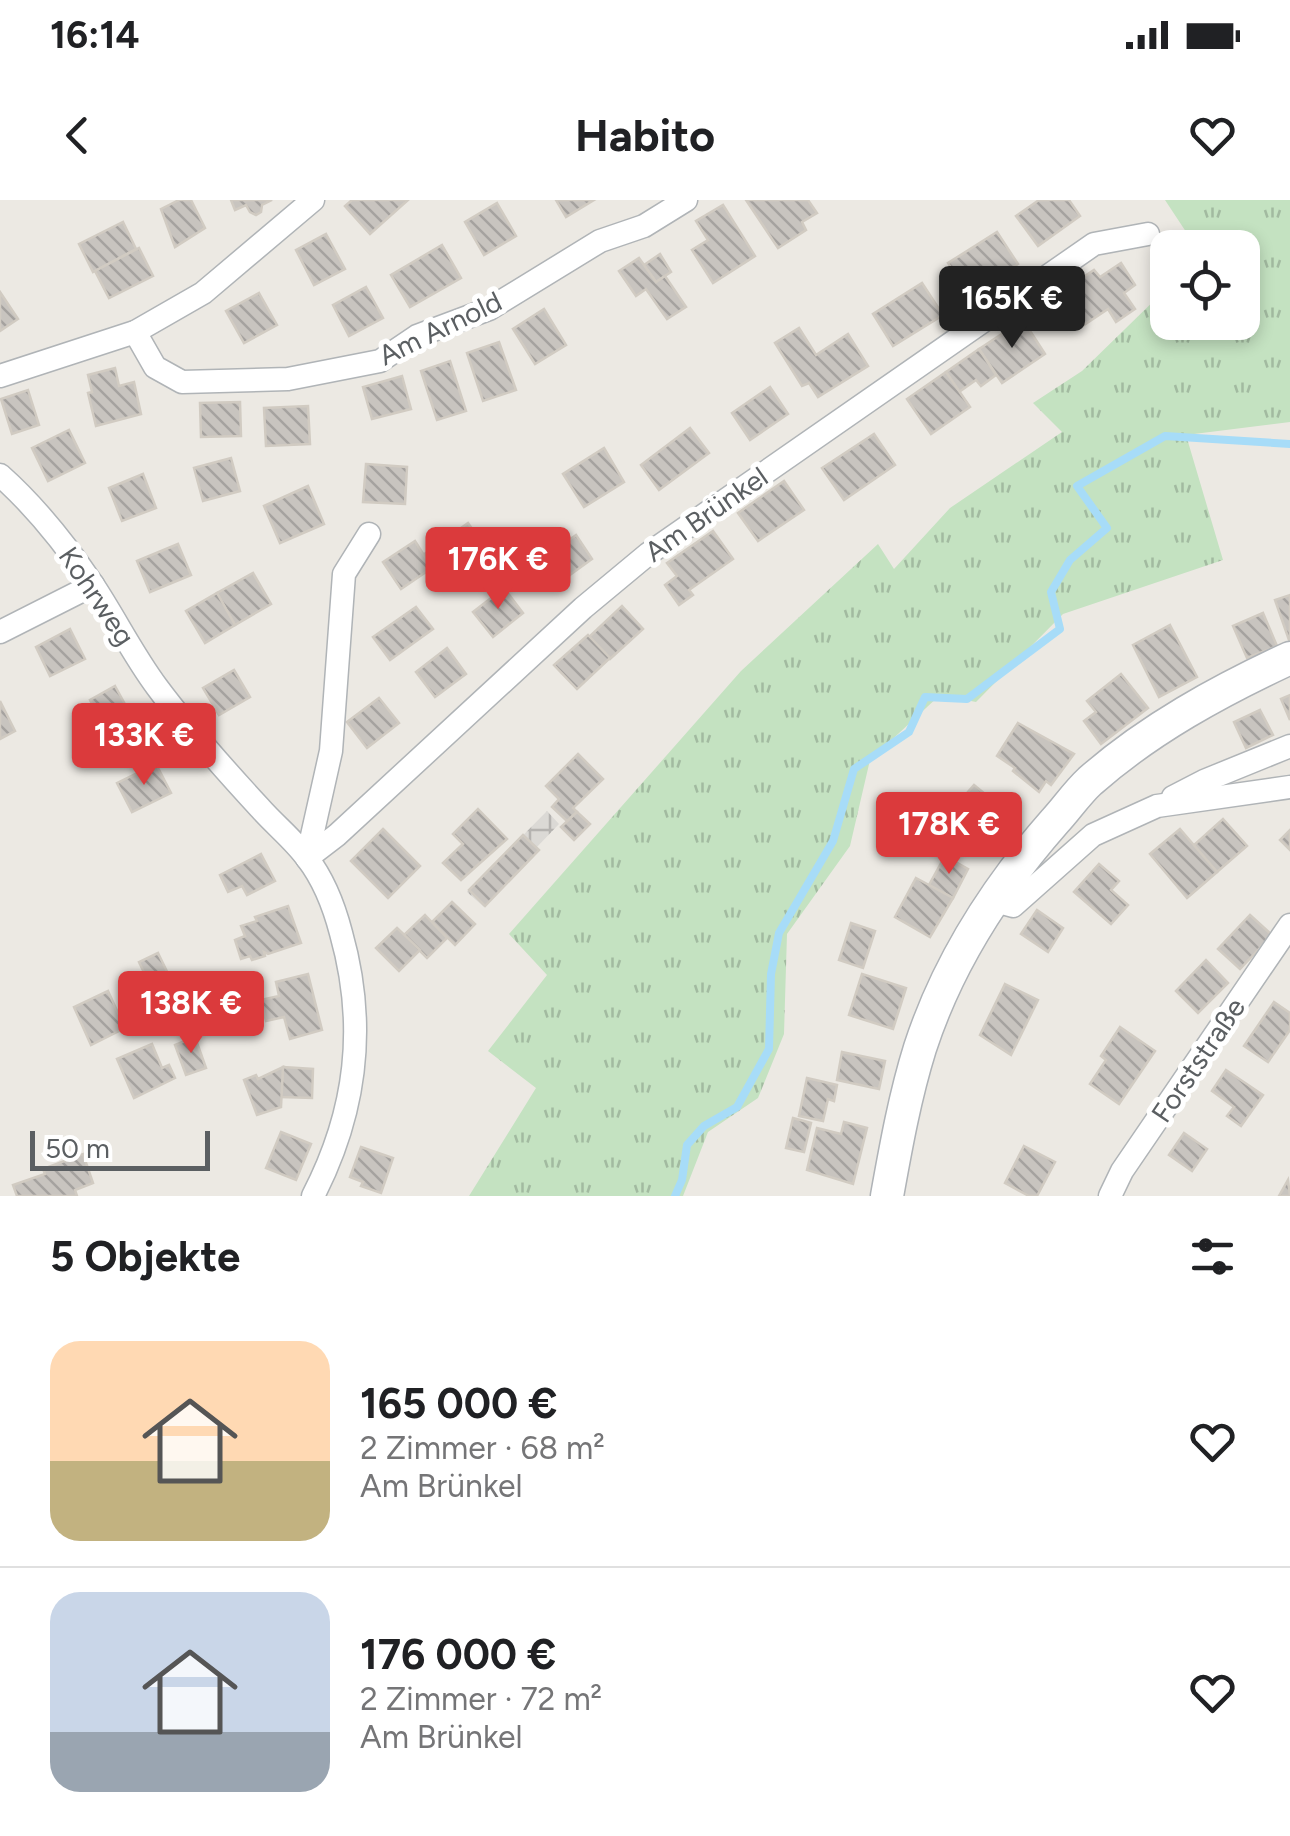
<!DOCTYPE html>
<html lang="de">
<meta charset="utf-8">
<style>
:root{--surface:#fff;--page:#f6f6f6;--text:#202124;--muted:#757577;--line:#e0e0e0;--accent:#db3a3c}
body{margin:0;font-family:Figtree,sans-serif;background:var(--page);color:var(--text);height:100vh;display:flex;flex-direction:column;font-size:38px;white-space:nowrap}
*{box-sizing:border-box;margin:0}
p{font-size:32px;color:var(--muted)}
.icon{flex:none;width:55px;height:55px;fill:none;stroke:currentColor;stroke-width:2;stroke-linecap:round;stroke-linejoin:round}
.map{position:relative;height:996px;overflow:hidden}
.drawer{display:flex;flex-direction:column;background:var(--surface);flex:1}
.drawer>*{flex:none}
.fabs{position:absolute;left:1150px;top:30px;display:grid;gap:20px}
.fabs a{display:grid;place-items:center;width:110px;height:110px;border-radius:20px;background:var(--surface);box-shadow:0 5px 15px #0003;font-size:50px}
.scale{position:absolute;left:30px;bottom:25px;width:180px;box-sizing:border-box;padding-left:10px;border:5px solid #5b5f62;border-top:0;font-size:28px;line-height:35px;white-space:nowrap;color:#5b5f62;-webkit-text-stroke:8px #fff;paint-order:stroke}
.price{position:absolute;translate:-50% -85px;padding:0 22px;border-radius:10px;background:var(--accent);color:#fff;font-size:32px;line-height:65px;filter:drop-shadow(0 2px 5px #0008)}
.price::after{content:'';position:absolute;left:50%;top:60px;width:30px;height:22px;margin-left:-15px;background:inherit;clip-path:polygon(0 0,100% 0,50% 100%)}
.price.current{background:#222;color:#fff}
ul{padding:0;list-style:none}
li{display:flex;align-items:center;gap:30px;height:250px;padding:0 50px}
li+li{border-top:2px solid var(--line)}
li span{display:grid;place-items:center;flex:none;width:280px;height:200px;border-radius:30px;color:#555}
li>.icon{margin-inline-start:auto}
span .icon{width:120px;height:120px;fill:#fffc;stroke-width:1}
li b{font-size:42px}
h2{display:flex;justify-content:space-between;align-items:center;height:120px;padding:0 50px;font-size:42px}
.status{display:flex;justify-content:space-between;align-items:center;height:70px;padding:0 50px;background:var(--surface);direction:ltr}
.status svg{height:28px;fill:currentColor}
header{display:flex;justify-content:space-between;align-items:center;height:130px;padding:0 50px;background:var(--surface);font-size:45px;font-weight:700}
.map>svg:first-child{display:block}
.industrial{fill:url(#industrial-grid)}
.grass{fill:url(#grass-tufts)}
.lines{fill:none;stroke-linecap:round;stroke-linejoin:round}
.stream{stroke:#a7dcf8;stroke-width:8}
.building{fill:url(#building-back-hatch);stroke:#d1cbc2;stroke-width:2.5}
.street-casing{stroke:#b0b4b7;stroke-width:25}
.secondary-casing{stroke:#afb3b7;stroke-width:35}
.street{stroke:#fff;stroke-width:22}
.secondary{stroke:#fff;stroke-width:32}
.labels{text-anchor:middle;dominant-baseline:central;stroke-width:10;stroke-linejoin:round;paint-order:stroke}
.street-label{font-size:28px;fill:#5b5f62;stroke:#fff}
</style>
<div class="status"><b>16:14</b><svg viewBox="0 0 49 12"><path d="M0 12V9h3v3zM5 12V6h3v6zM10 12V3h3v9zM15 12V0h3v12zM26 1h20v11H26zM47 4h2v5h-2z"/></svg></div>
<header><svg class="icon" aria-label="back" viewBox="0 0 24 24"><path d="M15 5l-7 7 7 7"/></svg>Habito<svg class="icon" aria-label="heart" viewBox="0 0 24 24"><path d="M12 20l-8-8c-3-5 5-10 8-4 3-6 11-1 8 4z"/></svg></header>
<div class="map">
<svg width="1290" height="996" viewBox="0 0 1290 996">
<defs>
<pattern id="industrial-grid" width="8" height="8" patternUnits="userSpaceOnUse" patternTransform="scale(2.5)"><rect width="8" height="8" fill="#dbd9d5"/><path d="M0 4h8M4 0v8" fill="none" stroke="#b5b3b0"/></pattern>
<pattern id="grass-tufts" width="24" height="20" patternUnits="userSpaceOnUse" patternTransform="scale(2.5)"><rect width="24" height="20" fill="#c4e2c1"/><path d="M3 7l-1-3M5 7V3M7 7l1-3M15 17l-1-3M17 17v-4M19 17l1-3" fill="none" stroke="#a2baa0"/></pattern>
<pattern id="building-back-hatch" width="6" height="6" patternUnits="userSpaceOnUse" patternTransform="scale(2.5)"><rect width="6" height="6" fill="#c8c4bf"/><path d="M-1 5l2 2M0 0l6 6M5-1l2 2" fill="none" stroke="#a5a29f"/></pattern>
</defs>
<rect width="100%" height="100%" fill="#ece9e3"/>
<path class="industrial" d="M547,611L559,624L536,648L538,651L484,707L467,692Z"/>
<path class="grass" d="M1165,0H1290V222L1186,235L1223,360L1063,414L976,502L940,495L870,560L850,646L787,734L784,834L758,898L708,932L683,996H469L536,888L488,851L547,775L509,734L741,471L878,344L894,369L950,308L1062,232L1033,203L1082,171L1167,88L1168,122H1242V48L1196,47Z"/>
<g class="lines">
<path class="stream" d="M675,996L682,980L687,945L704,926L737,907L769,849L771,774L779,733L833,641L854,569L909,532L925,497L967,499L1060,429L1051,392L1070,360L1107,328L1077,286L1165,236L1290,244"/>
</g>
<g class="building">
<path d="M179,0H191L205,28L175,47L161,9Z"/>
<path d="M231,0H272L262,5L261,12L256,15L250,12L246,5L235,10Z"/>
<path d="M352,0H408L370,34L345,6Z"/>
<path d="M556,0H594L566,17Z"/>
<path d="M746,0H808L817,13L802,22L806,30L778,48Z"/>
<path d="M1039,0H1069L1080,16L1038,46L1016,16Z"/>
<path d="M497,3L516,36L484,55L465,22Z"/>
<path d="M723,5L755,56L713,83L692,50L708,40L696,21Z"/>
<path d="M123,22L136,49L93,72L79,44Z"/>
<path d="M997,32L1018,64L969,96L948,63Z"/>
<path d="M326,34L345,69L314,85L296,50Z"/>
<path d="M442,45L461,78L410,107L391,75Z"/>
<path d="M139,48L153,76L109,98L95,71Z"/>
<path d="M660,54L671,72L656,82L644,65Z"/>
<path d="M639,58L656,82L665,76L686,107L667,119L646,89L636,96L619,71Z"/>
<path d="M1121,63L1135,85L1124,93L1135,109L1116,122L1108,109L1078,129L1055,96L1094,70L1100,77Z"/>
<path d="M922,83L943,115L893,146L873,114Z"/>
<path d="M366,87L383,118L349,136L333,105Z"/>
<path d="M0,92L18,119L0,131Z"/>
<path d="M259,93L277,125L244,143L226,111Z"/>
<path d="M544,109L566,145L535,164L513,129Z"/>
<path d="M1023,120L1045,154L1002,183L979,149Z"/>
<path d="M799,128L816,155L848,134L868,166L818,197L809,183L802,186L775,143Z"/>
<path d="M499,142L516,190L483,201L467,153Z"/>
<path d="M979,149L996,175L981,186L976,180L959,192L946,172Z"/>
<path d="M450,161L466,211L437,220L421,171Z"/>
<path d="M115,168L119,186L134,182L141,214L96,226L88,193L92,192L88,175Z"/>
<path d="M946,172L970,207L931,234L907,199Z"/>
<path d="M402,176L411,209L372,219L363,187Z"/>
<path d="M770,187L788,214L750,240L732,213Z"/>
<path d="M28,190L39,225L12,234L1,199Z"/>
<path d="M240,202L241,236L201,237L200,203Z"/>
<path d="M308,206L310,244L266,246L264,208Z"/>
<path d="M690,228L709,253L659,290L641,265Z"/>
<path d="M69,230L85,263L48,281L32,248Z"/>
<path d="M874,234L895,265L844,300L822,268Z"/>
<path d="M604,248L624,282L584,307L563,274Z"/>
<path d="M231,258L240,291L203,301L194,268Z"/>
<path d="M366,264L407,267L405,304L363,302Z"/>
<path d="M143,274L156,308L122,321L109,288Z"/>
<path d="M784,281L804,310L758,341L738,313Z"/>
<path d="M308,286L324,324L280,343L264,306Z"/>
<path d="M468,323L489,353L444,385L423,355Z"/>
<path d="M713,331L733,359L689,390L693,395L679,405L665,385L677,376L667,363Z"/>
<path d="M576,335L592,359L556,385L539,362Z"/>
<path d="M415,341L432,368L401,389L383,362Z"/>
<path d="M178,344L191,375L150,392L137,361Z"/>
<path d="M253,373L271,404L235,425L217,393Z"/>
<path d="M504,388L523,413L493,437L473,412Z"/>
<path d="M217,393L235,425L205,443L186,411Z"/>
<path d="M1290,395V440H1289L1275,400Z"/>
<path d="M622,406L643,429L610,459L589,437Z"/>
<path d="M416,407L433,429L390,460L373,437Z"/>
<path d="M1263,413L1277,446L1247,458L1233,426Z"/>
<path d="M1170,425L1197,477L1159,497L1133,445Z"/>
<path d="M70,429L85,459L50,476L36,447Z"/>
<path d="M588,435L610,458L577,489L554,465Z"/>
<path d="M447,448L466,474L435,497L416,472Z"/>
<path d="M234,470L250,497L219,515L203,488Z"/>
<path d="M1121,474L1148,508L1101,544L1084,521L1096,512L1087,501Z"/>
<path d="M115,486L132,517L107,531L90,500Z"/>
<path d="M1290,495V520L1281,499Z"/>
<path d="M379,498L399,523L367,548L347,522Z"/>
<path d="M0,501L15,531L0,539Z"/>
<path d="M1260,510L1273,535L1246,548L1234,522Z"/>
<path d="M1018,523L1074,554L1051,585L1046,581L1039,592L1013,571L1015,568L997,556Z"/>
<path d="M578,554L603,579L573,608L577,612L567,621L552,607L559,599L546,586Z"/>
<path d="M156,564L171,593L132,612L117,583Z"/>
<path d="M974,585L1014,618L987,650L947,616Z"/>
<path d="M478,609L507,639L461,680L443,663L463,644L453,634Z"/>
<path d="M577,612L590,624L574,640L561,627Z"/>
<path d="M1223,619L1247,646L1217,672L1194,645Z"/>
<path d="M383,629L420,666L388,698L351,661Z"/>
<path d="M1180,629L1217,672L1187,698L1150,654Z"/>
<path d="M1290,630V650L1280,640Z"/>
<path d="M523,635L539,650L485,706L469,690Z"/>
<path d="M261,654L275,681L247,695L242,686L228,692L220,675Z"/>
<path d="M945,656L968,669L953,698L929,685Z"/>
<path d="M1099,664L1119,681L1111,690L1128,705L1111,724L1074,692Z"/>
<path d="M916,678L953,698L930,737L895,717Z"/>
<path d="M452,702L475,724L455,745L432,722Z"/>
<path d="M288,706L301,743L268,754L264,752L265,756L252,760L250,756L241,759L235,740L245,736L241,726L257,721L255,717Z"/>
<path d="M1037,710L1063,728L1048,752L1021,734Z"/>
<path d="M425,715L447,738L427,758L404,735Z"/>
<path d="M1250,715L1272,735L1240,769L1218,749Z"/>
<path d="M851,723L875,731L863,768L839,760Z"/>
<path d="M397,728L420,750L399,771L376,748Z"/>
<path d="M158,753L172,782L153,791L139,762Z"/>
<path d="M1206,760L1228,783L1198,813L1176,791Z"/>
<path d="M308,774L322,830L290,839L284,817L266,821L261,800L279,796L276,782Z"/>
<path d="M862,774L906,788L893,829L849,815Z"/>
<path d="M1005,784L1038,800L1011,855L980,835Z"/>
<path d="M108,791L119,815L125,813L131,825L91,845L74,807Z"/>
<path d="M1274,802L1290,813V830L1268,862L1244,846Z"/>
<path d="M1120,827L1155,851L1119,904L1090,884L1106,860L1101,856Z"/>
<path d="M195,837L206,868L186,875L175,845Z"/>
<path d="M152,844L162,868L169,865L175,878L134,898L117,859Z"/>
<path d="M842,852L885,861L879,889L837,880Z"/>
<path d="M283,867L313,869L312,898L281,897Z"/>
<path d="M283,867L281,907L257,915L244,880L256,875L258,879Z"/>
<path d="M1226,870L1263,895L1241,926L1227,916L1234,907L1212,891Z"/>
<path d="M807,878L837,885L834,901L828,899L823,921L799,916Z"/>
<path d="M793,918L811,923L804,952L786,948Z"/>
<path d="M844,922L867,928L853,984L807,970L817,928L841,934Z"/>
<path d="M281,932L311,944L296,980L266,968Z"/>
<path d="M1184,933L1207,949L1192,971L1169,955Z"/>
<path d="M1024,946L1055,962L1037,996H1029L1005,983Z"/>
<path d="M361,947L393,958L381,993L361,986L363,982L350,977Z"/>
<path d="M83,954L93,983L75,990L77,996H17L13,985L45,974L43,969Z"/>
<path d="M1288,980L1290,996H1279Z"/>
</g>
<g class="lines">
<defs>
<g id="street">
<path d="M135,132L155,167L182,182L288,179L380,161L417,136L489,109L600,41L644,26L686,0"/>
<path d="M0,176L135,132L203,93L313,0"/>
<path d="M0,275C36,307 66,345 93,385C115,418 133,455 157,487C189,530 224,569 260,608C275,625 294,640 307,658C324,680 334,706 341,733C367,825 357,911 313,996"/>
<path d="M0,432L93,385"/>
<path d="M1173,597L1204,581L1290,546"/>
<path d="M307,658L337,635L583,408L648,354L1094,44L1148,34"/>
<path d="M307,658L331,551L344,374L369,334"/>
<path d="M991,700L1013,706L1093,635L1157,606L1290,587"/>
<path d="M1110,996L1122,971L1290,725"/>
</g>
<path id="secondary" d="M887,996C896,946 905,896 920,848C948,762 996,688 1055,621C1067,608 1077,593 1090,581C1149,529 1219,491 1290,458"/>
</defs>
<use href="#street" class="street-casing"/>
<use href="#secondary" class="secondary-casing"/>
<use href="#street" class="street"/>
<use href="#secondary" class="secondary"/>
</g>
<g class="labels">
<g class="street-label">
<text transform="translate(440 128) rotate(-26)">Am Arnold</text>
<text transform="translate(706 314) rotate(-35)">Am Brünkel</text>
<text transform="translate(97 396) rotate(56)">Kohrweg</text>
<text transform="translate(1198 860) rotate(-56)">Forststraße</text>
</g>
</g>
</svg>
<div class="fabs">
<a><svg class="icon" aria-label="locate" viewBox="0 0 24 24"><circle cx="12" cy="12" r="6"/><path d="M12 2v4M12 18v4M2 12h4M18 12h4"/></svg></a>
</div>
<div class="scale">50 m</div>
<b class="price current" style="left:1012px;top:151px">165K €</b>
<b class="price" style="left:498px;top:412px">176K €</b>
<b class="price" style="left:144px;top:588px">133K €</b>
<b class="price" style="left:949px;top:677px">178K €</b>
<b class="price" style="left:191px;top:856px">138K €</b>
</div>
<section class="drawer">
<h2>5 Objekte<svg class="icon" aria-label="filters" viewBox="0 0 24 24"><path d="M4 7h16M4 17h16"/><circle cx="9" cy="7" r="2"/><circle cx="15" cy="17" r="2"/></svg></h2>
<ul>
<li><span style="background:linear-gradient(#ffd9b3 60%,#c2b280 0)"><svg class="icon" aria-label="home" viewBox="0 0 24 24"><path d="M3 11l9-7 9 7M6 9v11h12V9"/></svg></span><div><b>165 000 €</b><p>2 Zimmer · 68 m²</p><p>Am Brünkel</p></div><svg class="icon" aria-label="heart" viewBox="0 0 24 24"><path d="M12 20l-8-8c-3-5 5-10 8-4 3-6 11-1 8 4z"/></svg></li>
<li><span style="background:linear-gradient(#c9d6e8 70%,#9aa5b1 0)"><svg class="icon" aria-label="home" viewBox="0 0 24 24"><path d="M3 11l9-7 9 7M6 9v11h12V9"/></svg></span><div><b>176 000 €</b><p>2 Zimmer · 72 m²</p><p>Am Brünkel</p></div><svg class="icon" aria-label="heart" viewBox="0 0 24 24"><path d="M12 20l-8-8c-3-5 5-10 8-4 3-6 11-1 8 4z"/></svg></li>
</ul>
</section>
